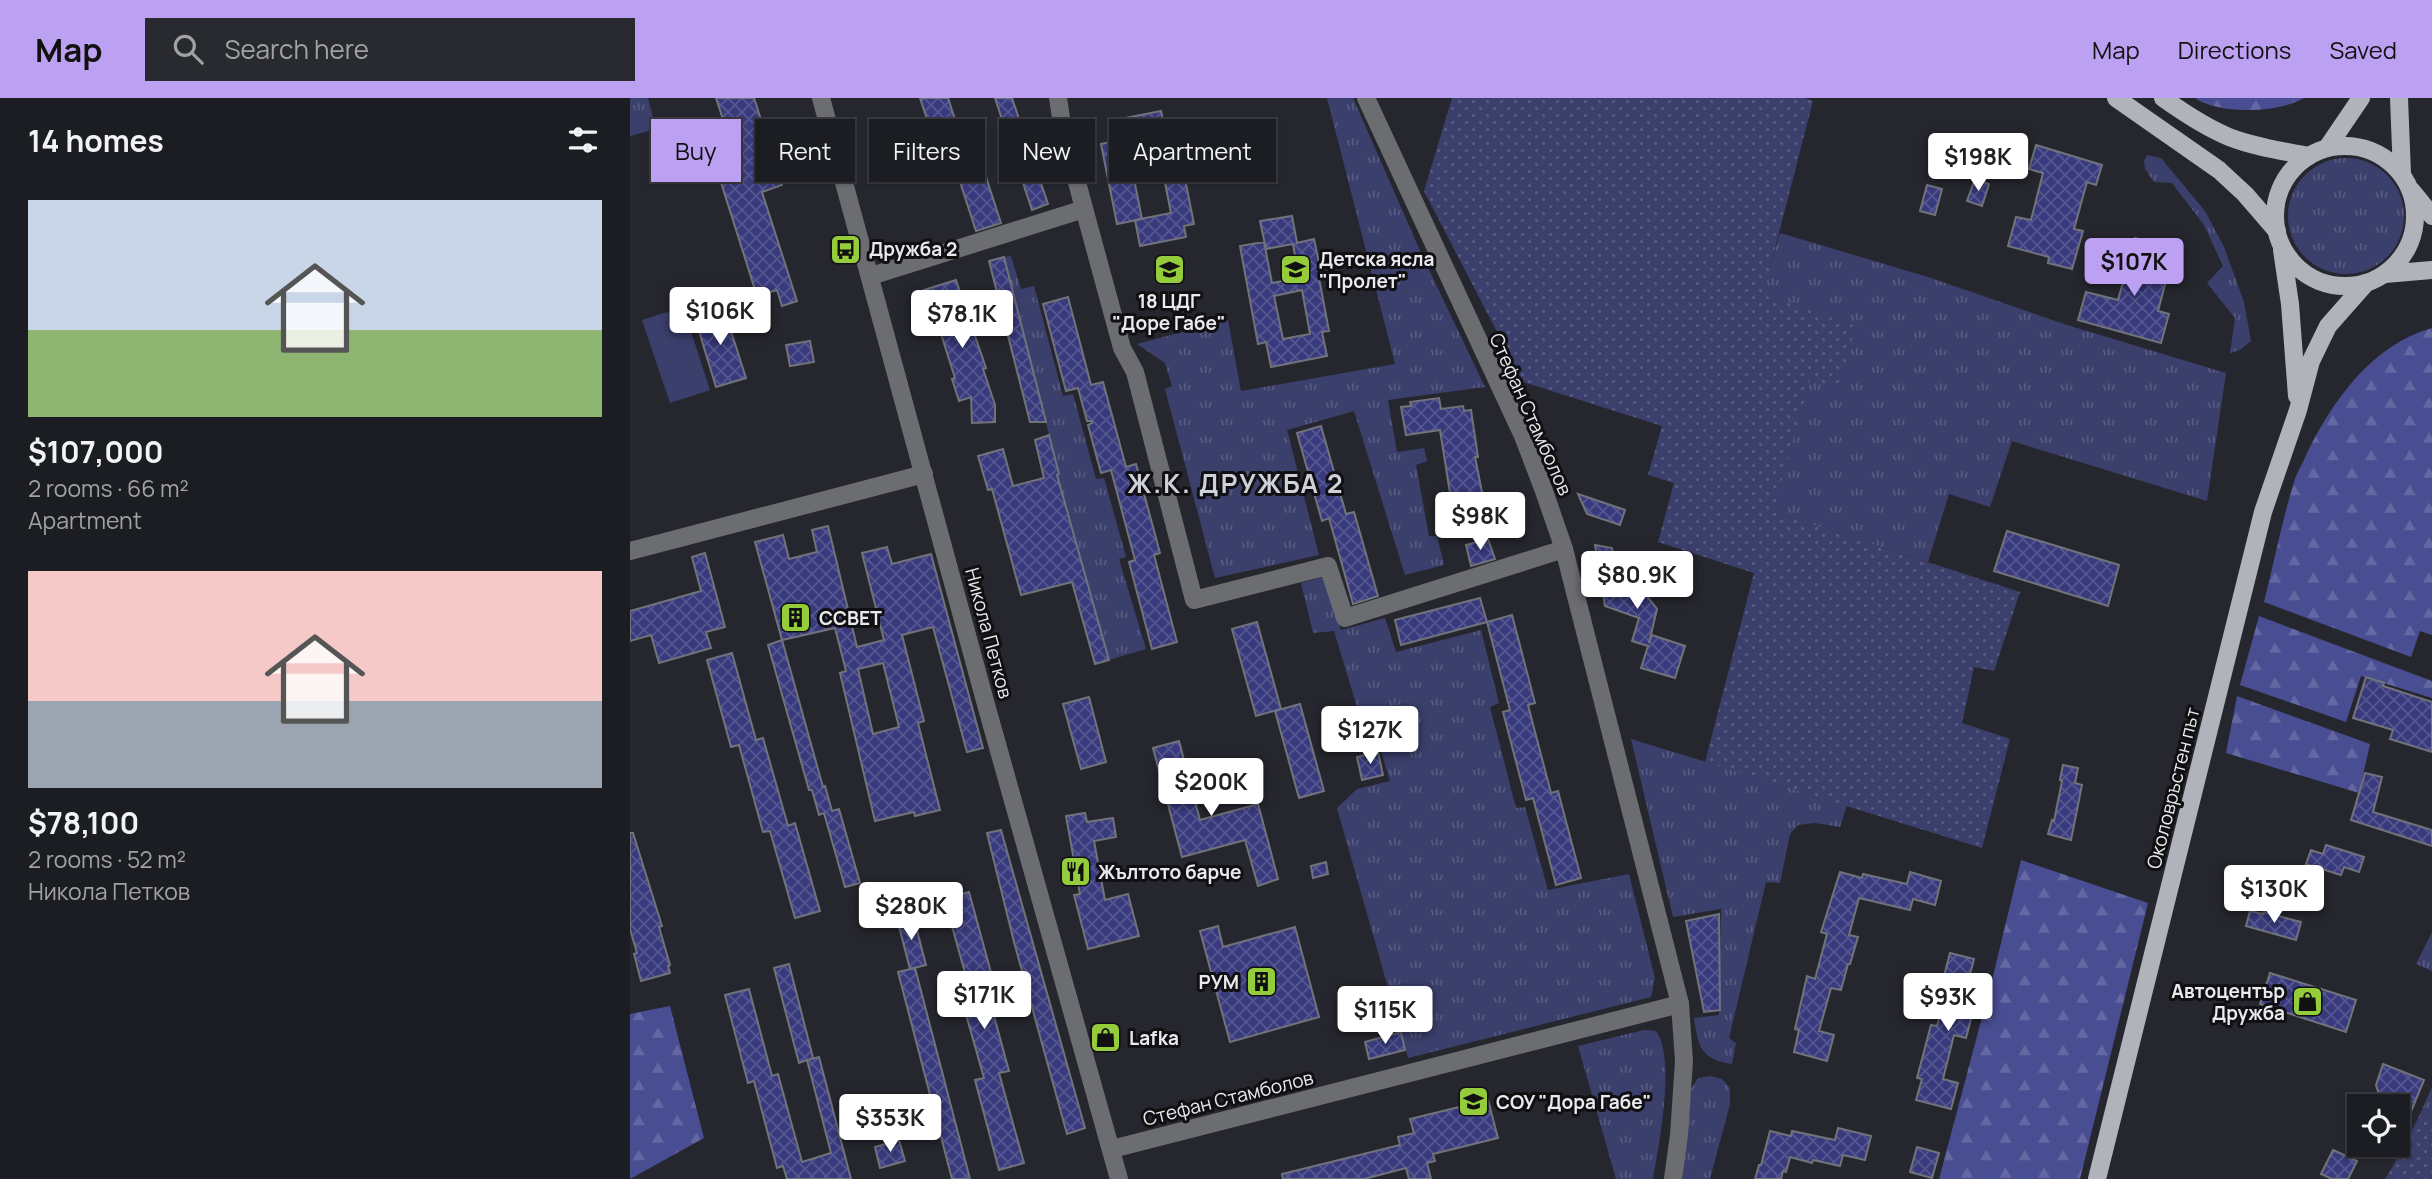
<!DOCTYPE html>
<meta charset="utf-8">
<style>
:root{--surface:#1c1d22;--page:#292a2f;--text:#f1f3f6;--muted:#a0a2a5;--line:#3a3b40;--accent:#bca0f2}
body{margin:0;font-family:Manrope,sans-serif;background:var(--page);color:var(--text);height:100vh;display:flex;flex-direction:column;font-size:26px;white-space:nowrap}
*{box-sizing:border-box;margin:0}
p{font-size:23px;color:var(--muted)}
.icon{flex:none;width:38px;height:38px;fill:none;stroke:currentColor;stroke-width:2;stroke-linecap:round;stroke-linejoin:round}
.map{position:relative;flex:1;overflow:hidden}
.details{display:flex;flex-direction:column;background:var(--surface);width:630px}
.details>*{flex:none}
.top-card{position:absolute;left:21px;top:21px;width:665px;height:63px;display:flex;gap:14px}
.fabs{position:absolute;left:1717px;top:996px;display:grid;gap:14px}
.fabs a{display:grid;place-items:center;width:63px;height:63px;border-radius:0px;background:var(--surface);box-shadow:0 2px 5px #0004,0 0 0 2px var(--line);font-size:35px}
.price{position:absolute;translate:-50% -60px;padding:0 16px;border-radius:7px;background:#fff;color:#222;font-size:23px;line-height:46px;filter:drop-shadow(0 2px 4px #0008)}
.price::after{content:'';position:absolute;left:50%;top:42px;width:21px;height:16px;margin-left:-10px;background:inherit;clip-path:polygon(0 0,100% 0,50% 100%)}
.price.current{background:var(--accent);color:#111}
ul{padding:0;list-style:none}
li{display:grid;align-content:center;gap:14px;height:371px;padding:0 28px}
li span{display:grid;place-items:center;height:217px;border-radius:0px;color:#555}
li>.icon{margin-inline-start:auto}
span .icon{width:126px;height:126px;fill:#fffc;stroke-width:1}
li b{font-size:30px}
h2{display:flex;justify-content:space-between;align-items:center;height:84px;padding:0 28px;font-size:30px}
.tag{padding:0 24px;border-radius:0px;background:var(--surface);box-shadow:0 2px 5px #0004,0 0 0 2px var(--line);font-size:24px;line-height:63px}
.tag.current{background:var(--accent);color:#111}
header{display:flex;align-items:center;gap:42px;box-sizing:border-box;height:98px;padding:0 35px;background:var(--accent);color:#111}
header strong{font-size:33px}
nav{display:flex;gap:38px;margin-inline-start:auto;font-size:24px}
.search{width:490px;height:63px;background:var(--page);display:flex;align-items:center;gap:18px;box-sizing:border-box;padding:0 24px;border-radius:0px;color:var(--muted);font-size:26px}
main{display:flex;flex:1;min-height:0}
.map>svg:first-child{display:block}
.grass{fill:url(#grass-tufts)}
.forest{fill:url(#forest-firs)}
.garden{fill:url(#garden-dots)}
.pitch{fill:#3b3f6c}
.building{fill:url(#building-cross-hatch);stroke:#71737b;stroke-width:2;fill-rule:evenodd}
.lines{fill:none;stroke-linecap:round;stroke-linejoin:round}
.minor{stroke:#6c6d71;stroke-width:18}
.major{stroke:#b1b3ba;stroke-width:18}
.labels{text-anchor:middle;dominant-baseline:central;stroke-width:6;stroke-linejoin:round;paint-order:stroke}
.poi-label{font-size:19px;font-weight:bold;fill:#e9eaee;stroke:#101013;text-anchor:start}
.street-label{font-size:19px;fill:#e9eaee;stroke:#101013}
.district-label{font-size:26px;font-weight:bold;letter-spacing:2px;fill:#cfd1da;stroke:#101013}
</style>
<header>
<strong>Map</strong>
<div class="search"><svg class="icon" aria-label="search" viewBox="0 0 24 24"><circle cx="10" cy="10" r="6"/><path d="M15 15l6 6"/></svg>Search here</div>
<nav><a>Map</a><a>Directions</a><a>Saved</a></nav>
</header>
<main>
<section class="details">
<h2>14 homes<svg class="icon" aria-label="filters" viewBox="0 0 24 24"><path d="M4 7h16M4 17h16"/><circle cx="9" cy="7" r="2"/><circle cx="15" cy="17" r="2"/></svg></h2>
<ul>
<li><span style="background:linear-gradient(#c9d6e8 60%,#8fb573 0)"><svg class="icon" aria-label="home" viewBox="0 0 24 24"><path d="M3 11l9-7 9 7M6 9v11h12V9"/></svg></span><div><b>$107,000</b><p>2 rooms · 66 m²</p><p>Apartment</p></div></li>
<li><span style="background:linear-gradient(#f6c9c9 60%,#9aa5b1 0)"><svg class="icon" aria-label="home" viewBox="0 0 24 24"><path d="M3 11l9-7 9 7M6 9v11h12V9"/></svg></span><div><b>$78,100</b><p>2 rooms · 52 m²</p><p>Никола Петков</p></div></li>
</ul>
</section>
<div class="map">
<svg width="1802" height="1081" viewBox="0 0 1802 1081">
<defs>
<pattern id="grass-tufts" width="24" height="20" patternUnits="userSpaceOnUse" patternTransform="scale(1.75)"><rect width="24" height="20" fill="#3b3f6c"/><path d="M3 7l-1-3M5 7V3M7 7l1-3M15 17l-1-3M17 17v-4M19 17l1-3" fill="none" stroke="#575b81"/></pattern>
<pattern id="forest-firs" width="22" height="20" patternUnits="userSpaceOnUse" patternTransform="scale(1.75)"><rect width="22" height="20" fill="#494d92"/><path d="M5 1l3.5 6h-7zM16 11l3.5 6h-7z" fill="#6367a2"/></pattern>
<pattern id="garden-dots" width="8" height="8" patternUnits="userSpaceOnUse" patternTransform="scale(1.75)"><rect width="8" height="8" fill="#3b3f6c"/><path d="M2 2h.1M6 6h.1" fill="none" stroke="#575b81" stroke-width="1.8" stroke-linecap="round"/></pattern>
<pattern id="building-cross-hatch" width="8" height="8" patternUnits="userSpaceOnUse" patternTransform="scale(1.75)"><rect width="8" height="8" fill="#383a7d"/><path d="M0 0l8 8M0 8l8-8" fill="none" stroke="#555790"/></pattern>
</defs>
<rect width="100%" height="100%" fill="#26272e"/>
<g class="grass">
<path d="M0,0H18L26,31L0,38Z"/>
<path d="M697,0H723L791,155L855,289L758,302L767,354L794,350L797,363L786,367L799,438H807L814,467L775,477L724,313L657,332L689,457L585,480L535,291L542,288L535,265L507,246L598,222L611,293L765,266Z"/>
<path d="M1517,57L1531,60L1575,113L1594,149L1614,204L1621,243L1610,252L1600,255L1605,220L1577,185L1593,168L1574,127L1542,85L1524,84L1515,71L1514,63Z"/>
<circle cx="1716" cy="118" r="58"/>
<path d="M1150,135L1298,179L1437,227L1596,275L1577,403L1382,343L1360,409L1319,396L1298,464L1142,414L1180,282L1132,197Z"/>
<path d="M381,158L391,191L404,188L433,298L443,296L466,381L474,380L496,459L489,461L516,551L479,562L432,396L414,380L429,376L374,159Z"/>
<path d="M693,479L711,532L755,520L766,554L851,532L869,605L860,609L886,710L895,709L918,792L999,776L1025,880L1021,899L778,960L707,710L727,691L760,683L747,640L737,642L704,533L683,535L671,485Z"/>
<path d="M1001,641L1217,707L1210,729L1185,725L1168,727L1160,736L1150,785L1136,784L1099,940L1106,945L1102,966C1071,961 1068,949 1064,920L1089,917L1091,811L1043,819Z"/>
<path d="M1802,834V873L1786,866Z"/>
<path d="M1014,932L1026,933C1046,960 1029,1048 1023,1081H986L948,948Z"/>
<path d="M1080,978L1092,981L1100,990V1006L1080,1081H1052L1061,991L1068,980Z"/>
<path d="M1802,989V1022L1791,1014Z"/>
</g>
<g class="forest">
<path d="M1565,0H1674C1649,15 1589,17 1565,0Z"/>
<path d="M1802,230V537L1790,533L1781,559L1634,504C1644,464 1652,423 1664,384C1667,374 1673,365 1677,355C1703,302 1742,247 1802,230Z"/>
<path d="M1629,518L1802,583V600L1731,578L1716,624L1610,587Z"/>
<path d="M1607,598L1740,646L1729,695L1596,655Z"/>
<path d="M1391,762L1518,805L1450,1081H1309L1363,878Z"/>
<path d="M40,908L74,1040L0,1081V916Z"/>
</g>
<g class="garden">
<path d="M822,0H1175L1183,3L1133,197L1226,228L1208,291L1180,282L1143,414L1390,494L1364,573L1344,569L1332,625L1380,641L1352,750L1075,664L1124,475L1028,444L1044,385L1018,377L1032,328L893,284L794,93Z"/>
<path d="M1791,1014L1802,1022V1081H1755L1773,1051Z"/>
</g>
<path class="pitch" d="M53,209L80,292L40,305L12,222Z"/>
<g class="building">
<path d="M86,0H124L152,87L132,94L167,203L152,208L147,192L127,198L82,56L102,49Z"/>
<path d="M290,0H318L332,43L343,39L371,125L346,133L318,47L307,51Z"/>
<path d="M365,0H382L418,106L402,112Z"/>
<path d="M531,13L535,33L545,31L564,126L554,128L556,139L510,148L505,122L541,115L525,35L496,41L512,121L487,126L471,46L494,41L490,21Z"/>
<path d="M1406,47L1472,67L1466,87L1457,84L1444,131L1453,133L1442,171L1418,165L1419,159L1378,148L1386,119L1401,122L1413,75L1399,71Z"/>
<path d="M1345,81L1359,86L1352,108L1337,103Z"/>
<path d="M1297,87L1312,91L1305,117L1290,113Z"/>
<path d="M662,118L667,145L684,141L692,179L689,180L699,233L692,234L697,258L641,269L636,244L628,246L610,148L634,144L642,185L669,180L663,146L636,151L630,123ZM672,192L680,236L653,241L644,198Z"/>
<path d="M1505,140L1519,144L1517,150L1529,153L1527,161L1541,164L1528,213L1539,216L1531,245L1448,222L1456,194L1488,202Z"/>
<path d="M374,159L416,324H400L359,163Z"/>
<path d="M326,182L356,270L353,271L365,307V324L342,325L341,299L329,303L322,281L325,280L311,236L308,237L294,192Z"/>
<path d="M438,199L461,287L473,284L496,369L506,366L530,455L524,457L547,544L522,551L499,464L505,462L481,372L471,375L458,327L462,325V323H457L448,290L436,293L413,206Z"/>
<path d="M93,208L116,280L86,289L64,217Z"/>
<path d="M180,243L184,264L160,268L156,247Z"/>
<path d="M809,300L811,311L833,308L834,313L841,312L848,359H845L856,414L828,418L826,408L818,409L816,395H820L810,332L776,337L771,309L781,308L780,304Z"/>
<path d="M691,328L716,416L724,414L748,498L723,506L699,420L692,423L667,335Z"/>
<path d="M419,337L429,376L427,377L479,562L465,566L442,484L391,497L362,391L358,392L348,358L373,351L383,388L414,380L405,342Z"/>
<path d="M948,396L995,412L990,427L957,416Z"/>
<path d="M198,428L227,549L254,542L232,455L257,449L262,466L301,456L353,650L337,654L303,529L272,537L294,623L288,625L310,712L285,718L284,714L245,723L210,575L216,573L205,530L152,542L125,444L153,437L159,461L187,454L182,432ZM253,565L269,629L243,636L228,571Z"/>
<path d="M1377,433L1489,467L1478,508L1364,473Z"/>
<path d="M858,441L865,461L841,468L836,447Z"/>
<path d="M965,447L982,450L983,454L997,459L1000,479L1010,478L1013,493L1027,511L1019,545L1022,537L1055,548L1045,580L1011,570L1018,548L1002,543L1009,520L975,508Z"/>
<path d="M75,455L95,529L76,534L81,550L29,565L21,537L0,543V513L71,493L62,459Z"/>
<path d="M850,500L857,524L771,547L765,522Z"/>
<path d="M882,517L905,605L898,607L921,695L928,693L951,780L926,787L903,700L896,702L873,614L880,612L857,524Z"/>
<path d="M627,524L651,611L626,618L602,531Z"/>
<path d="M152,542L193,689L195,688L202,713L209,711L230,785L215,789L194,715L189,717L182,692H179L138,547Z"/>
<path d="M102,555L126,642L133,640L158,728L165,725L190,813L165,820L140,733L133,734L109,647L101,649L77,562Z"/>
<path d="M1736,579L1754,585L1753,588L1802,604V654L1760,641L1763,632L1723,620Z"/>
<path d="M459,599L476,664L451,671L433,606Z"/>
<path d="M670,606L694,693L669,700L645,613Z"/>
<path d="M549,643L570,722L628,706L648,781L628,788L615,742L552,759L523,650Z"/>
<path d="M748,654L753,677L732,682L727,659Z"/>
<path d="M1433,667L1448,670L1445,685L1452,687L1441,742L1418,736L1422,722L1424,723L1432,683L1430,682Z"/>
<path d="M1735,675L1752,679L1743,714L1802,732V748L1721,722Z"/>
<path d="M455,715L457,724L483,720L486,739L464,743L475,802L498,796L509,838L458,851L444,797L450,796L436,718Z"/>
<path d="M371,732L455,1030L437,1036L384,844L357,735Z"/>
<path d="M0,735H3L32,828L29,829L40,867L38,868L40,875L11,883L4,856L7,855L0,831Z"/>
<path d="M1696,747L1734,759L1729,774L1714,769L1711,777L1676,766L1681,752L1693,756Z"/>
<path d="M696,764L698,776L683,780L681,768Z"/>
<path d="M1210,774L1232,780L1233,776L1277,786L1280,774L1311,783L1305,807L1283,801L1280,812L1229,800L1219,837L1228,839L1220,866H1218L1211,892L1201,890L1189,933L1204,937L1197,963L1164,954L1169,932L1165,931L1177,878L1185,881L1197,836L1191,834Z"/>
<path d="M339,794L363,882L355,885L379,973L369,975L394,1065L369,1072L345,982L354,980L329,892L339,889L314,800Z"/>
<path d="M1620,813L1633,816L1634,814L1671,824L1666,842L1616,828Z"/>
<path d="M1089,816L1090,912L1074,914L1056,823Z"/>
<path d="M283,817L296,867L280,871L267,821Z"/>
<path d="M588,828L593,849L665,829L689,919L600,944L570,833Z"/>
<path d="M1320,855L1344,861L1338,884L1350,887L1336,940L1324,937L1313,981L1328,985L1321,1011L1286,1002L1292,981L1287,980L1301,927L1307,928L1319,883L1313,882Z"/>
<path d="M159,866L183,960L178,962L189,959L221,1081H157L153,1068L147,1070L124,983L118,985L95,897L119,891L142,978L148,976L172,1064L201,1055L177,962L169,965L144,870Z"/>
<path d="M285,870L340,1081H322L268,874Z"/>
<path d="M1640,875L1726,902L1716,934L1630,906Z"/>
<path d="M771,934L775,952L739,961L735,944Z"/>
<path d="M1753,966L1794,982L1780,1016L1768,1012V1008L1752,1006L1746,987Z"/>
<path d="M858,1002L868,1040L803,1056L805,1063L797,1065L801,1081H779L776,1070L734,1081H653L652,1076L770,1047L768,1039L784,1035L780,1021Z"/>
<path d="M1208,1030L1241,1038L1235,1062L1213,1057L1210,1068L1183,1062L1182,1065L1160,1059L1156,1074L1153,1073L1151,1081H1125L1129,1067H1131L1140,1033L1161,1038L1162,1033L1205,1042Z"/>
<path d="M269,1042L275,1063L250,1070L245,1049Z"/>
<path d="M1287,1049L1309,1055L1302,1080L1280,1074Z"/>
<path d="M1703,1052L1727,1063L1718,1081H1702L1691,1076Z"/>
</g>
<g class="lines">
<g class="minor">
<path d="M191,0L355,603L489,1081"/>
<path d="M428,0L433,33L492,250L505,274L564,502L698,468L715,520L934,451"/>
<path d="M736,0L893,338L914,393L934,451L1050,906L1054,963L1049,1037L1043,1081"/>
<path d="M241,178L454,111"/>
<path d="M0,453L294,376"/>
<path d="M482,1051L1050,906"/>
</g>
<g class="major">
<path d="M1486,0L1589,72L1615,96L1647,133"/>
<path d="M1533,0C1554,15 1575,29 1599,39C1624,49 1653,53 1679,58"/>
<path d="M1769,0L1772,76"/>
<circle cx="1715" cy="118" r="70"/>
<path d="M1697,50L1731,0"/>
<path d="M1782,93L1802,118"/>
<path d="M1652,152L1660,206L1667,298"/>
<path d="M1755,176L1802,172"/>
<path d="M1467,1081L1633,414L1668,312L1681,263L1698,228L1736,185"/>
</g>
</g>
<defs>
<symbol id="bus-square" viewBox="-11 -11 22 22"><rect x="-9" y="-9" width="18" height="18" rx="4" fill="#95cc3b" stroke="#101013"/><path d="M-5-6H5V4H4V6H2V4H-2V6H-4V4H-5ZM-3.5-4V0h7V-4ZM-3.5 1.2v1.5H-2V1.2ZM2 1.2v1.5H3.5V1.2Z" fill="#111"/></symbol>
<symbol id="school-square" viewBox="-11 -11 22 22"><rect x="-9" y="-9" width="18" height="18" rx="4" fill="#95cc3b" stroke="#101013"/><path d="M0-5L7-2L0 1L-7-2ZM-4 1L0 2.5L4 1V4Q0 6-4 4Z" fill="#111"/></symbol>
<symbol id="building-square" viewBox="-11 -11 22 22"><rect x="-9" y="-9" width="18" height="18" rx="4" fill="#95cc3b" stroke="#101013"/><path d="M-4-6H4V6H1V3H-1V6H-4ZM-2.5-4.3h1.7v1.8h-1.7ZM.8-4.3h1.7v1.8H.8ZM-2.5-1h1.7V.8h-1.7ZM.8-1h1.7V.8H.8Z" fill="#111"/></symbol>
<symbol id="restaurant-square" viewBox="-11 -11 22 22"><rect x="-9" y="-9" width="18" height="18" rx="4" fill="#95cc3b" stroke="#101013"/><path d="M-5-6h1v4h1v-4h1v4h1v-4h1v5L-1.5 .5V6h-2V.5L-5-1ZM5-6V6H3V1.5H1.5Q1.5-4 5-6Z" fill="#111"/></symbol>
<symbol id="shop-square" viewBox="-11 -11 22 22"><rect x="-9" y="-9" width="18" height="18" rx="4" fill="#95cc3b" stroke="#101013"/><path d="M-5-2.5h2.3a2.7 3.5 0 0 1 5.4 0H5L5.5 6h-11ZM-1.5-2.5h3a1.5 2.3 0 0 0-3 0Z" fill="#111"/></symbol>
</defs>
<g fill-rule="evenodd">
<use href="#bus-square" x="198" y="134" width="35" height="35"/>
<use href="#school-square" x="522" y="154" width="35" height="35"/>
<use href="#school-square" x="648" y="154" width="35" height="35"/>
<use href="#building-square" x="148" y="502" width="35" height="35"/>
<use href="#restaurant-square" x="428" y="756" width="35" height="35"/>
<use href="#building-square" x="614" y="866" width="35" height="35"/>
<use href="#shop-square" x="1660" y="886" width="35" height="35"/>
<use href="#shop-square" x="458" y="922" width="35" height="35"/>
<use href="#school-square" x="826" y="986" width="35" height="35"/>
</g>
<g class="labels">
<g class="poi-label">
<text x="239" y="151">Дружба 2</text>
<text x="689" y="161">Детска ясла<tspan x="689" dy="22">"Пролет"</tspan></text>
<text x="539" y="203" text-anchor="middle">18 ЦДГ<tspan x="539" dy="22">"Доре Габе"</tspan></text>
<text x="189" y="520">ССВЕТ</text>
<text x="468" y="774">Жълтото барче</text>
<text x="609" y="884" text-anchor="end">РУМ</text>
<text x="1655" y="893" text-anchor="end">Автоцентър<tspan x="1655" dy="22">Дружба</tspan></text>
<text x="499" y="940">Lafka</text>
<text x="866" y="1004">СОУ "Дора Габе"</text>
</g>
<g class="street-label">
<text transform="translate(901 316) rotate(66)">Стефан Стамболов</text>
<text transform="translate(359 535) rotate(75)">Никола Петков</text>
<text transform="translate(1543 690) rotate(-76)">Околовръстен път</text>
<text transform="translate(598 1000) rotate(-14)">Стефан Стамболов</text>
</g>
<g class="district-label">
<text x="606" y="385">Ж.К. ДРУЖБА 2</text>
</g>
</g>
</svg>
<div class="fabs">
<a><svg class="icon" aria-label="locate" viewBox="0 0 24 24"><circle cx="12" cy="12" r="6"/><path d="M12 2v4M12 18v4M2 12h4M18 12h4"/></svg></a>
</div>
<b class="price" style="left:1348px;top:95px">$198K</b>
<b class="price current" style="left:1504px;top:200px">$107K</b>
<b class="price" style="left:90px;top:249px">$106K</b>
<b class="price" style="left:332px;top:252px">$78.1K</b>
<b class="price" style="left:850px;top:454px">$98K</b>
<b class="price" style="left:1007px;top:513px">$80.9K</b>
<b class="price" style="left:740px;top:668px">$127K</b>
<b class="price" style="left:581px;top:720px">$200K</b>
<b class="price" style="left:1644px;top:827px">$130K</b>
<b class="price" style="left:281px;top:844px">$280K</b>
<b class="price" style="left:354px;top:933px">$171K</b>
<b class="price" style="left:1318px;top:935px">$93K</b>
<b class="price" style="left:755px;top:948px">$115K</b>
<b class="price" style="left:260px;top:1056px">$353K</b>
<div class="top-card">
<a class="tag current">Buy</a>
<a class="tag">Rent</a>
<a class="tag">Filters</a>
<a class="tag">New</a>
<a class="tag">Apartment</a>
</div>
</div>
</main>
